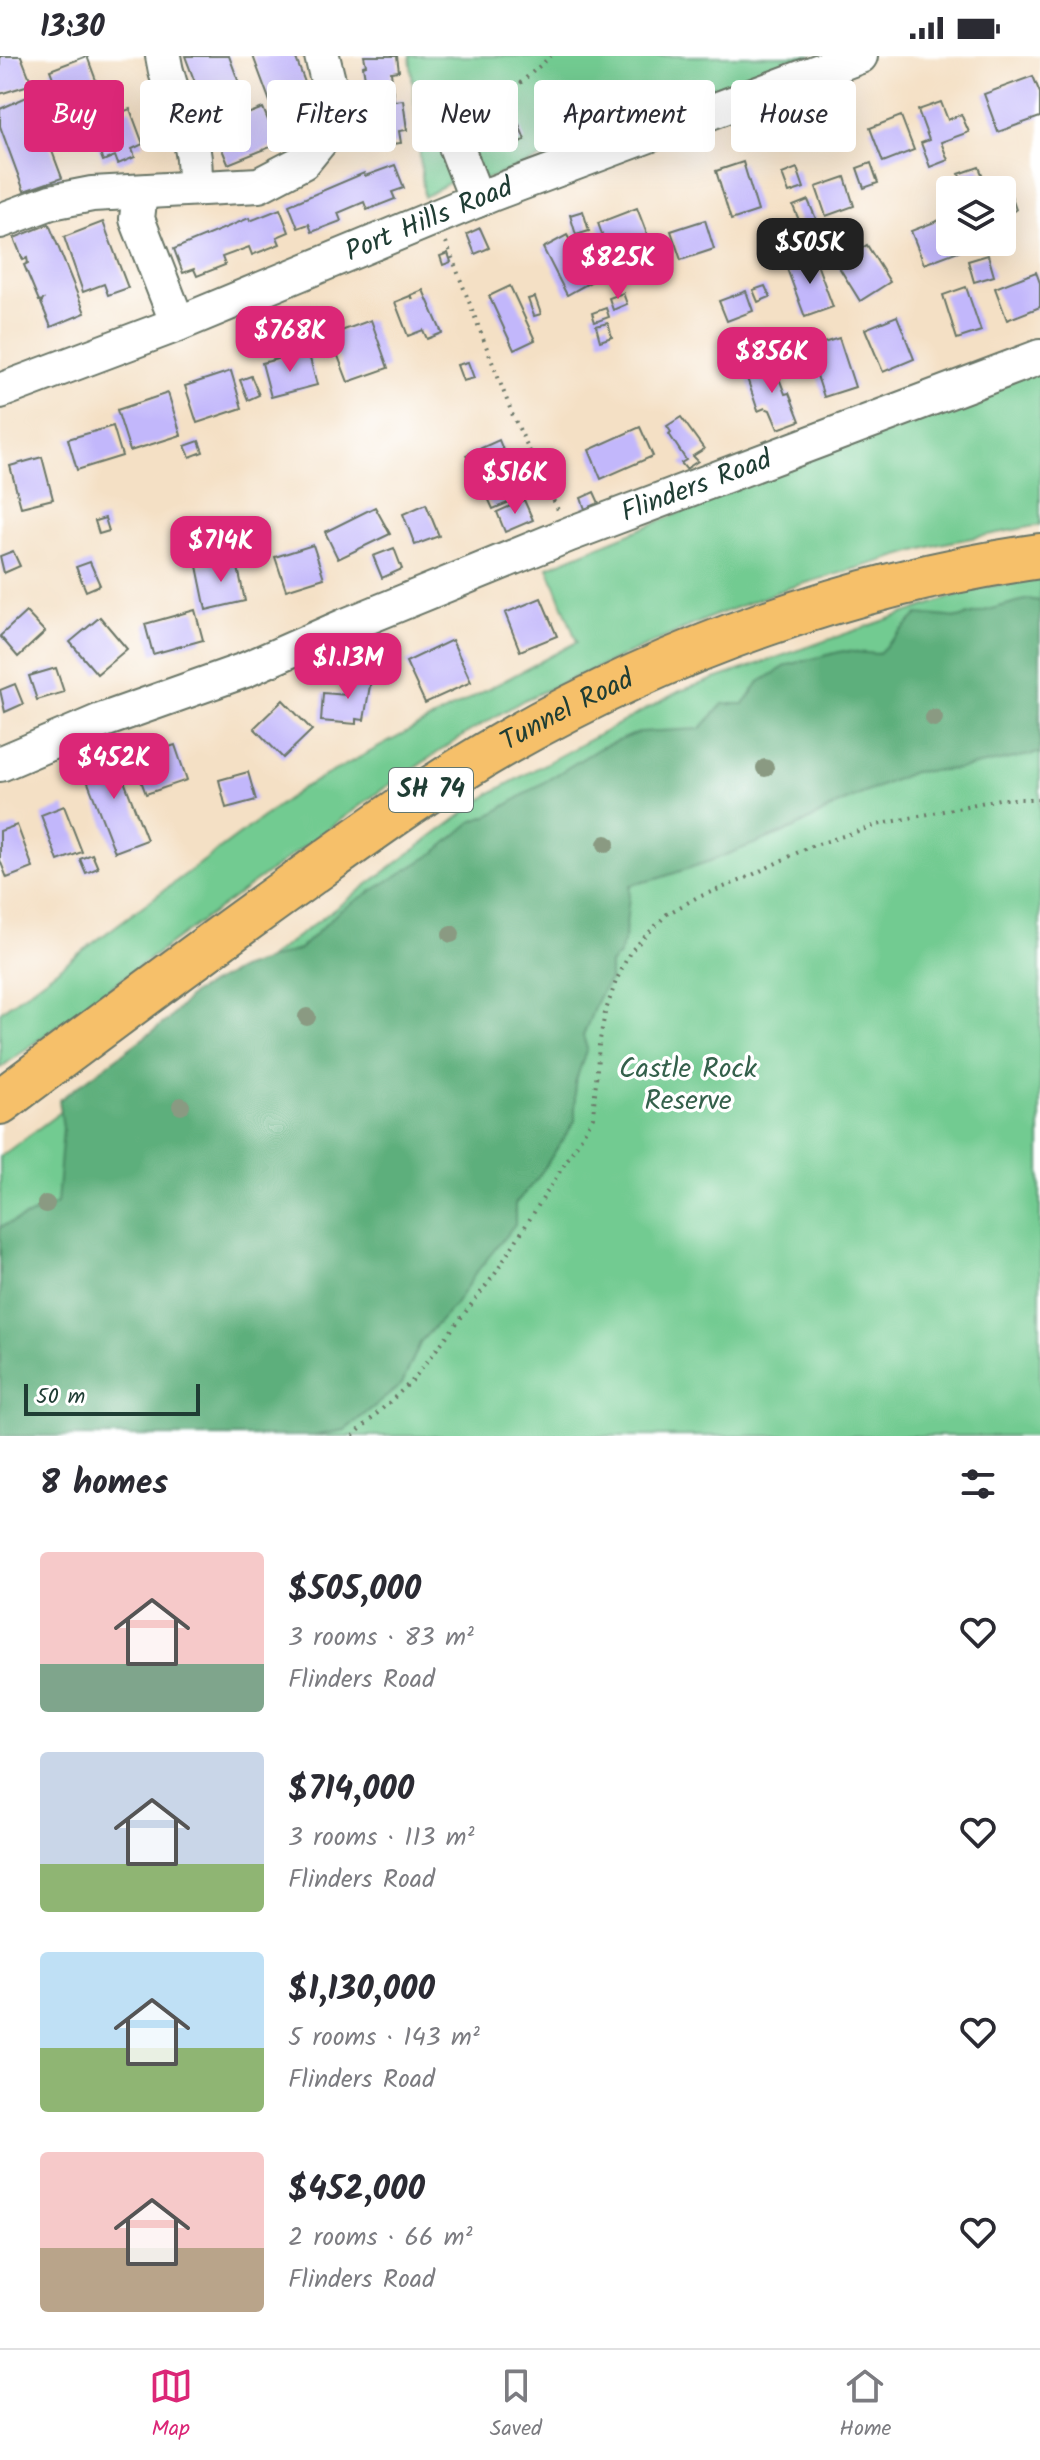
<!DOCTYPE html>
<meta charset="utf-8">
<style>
:root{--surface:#fff;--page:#f7f7f7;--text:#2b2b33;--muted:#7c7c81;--line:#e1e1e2;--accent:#db2777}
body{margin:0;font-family:Kalam,sans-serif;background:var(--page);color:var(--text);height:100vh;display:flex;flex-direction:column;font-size:30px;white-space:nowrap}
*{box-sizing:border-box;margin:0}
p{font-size:26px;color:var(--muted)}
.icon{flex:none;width:44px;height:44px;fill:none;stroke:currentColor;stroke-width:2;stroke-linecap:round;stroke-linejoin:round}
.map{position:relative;height:1380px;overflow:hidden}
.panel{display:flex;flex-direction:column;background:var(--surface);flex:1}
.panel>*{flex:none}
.guide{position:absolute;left:24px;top:24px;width:992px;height:72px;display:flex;gap:16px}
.fabs{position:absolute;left:936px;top:120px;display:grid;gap:16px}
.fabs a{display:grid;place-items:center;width:80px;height:80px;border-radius:8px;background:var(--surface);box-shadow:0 8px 32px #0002;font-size:40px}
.scale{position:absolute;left:24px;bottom:20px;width:176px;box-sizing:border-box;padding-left:8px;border:4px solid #1f3d34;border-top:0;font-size:22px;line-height:28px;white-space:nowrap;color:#1f3d34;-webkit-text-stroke:6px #fff;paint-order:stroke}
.price{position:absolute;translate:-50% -68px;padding:0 18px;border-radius:16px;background:var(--accent);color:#fff;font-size:26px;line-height:52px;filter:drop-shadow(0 2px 4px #0008)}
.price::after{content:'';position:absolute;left:50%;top:48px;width:24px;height:18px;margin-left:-12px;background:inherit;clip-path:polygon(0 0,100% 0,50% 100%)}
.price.on{background:#222;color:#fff}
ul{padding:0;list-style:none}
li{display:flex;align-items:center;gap:24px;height:200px;padding:0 40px}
li span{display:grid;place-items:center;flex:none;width:224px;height:160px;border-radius:8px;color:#555}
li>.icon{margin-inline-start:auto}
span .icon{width:96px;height:96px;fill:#fffc;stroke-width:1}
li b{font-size:34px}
h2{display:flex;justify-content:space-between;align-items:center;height:96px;padding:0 40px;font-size:34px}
.chip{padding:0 28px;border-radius:8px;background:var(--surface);box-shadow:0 8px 32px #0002;font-size:28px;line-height:72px}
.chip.on{background:var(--accent);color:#fff}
.status{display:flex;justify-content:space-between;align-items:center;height:56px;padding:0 40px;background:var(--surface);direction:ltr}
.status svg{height:22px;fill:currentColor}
.menu{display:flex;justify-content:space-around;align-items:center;height:112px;border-top:2px solid var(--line);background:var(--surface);font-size:22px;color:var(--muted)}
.menu a{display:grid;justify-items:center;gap:4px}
.menu .on{color:var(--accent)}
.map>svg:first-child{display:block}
.green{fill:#72cb91;stroke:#488462;stroke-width:2}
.forest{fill:#5daf7b;stroke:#3e7658;stroke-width:2}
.building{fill:#c2b7fb}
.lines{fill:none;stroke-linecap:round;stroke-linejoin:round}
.minor-casing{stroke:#6a7667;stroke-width:38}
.highway-casing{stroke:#6a7667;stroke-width:48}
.path{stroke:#6a7667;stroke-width:4;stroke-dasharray:2 6;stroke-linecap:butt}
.minor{stroke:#fff;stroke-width:34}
.highway{stroke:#f6c06b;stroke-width:44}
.tree{fill:#8a9a82}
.labels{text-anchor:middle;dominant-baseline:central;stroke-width:7;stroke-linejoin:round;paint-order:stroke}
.shield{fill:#fff;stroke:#627771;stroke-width:2}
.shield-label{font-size:26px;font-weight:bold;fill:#1f3d34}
.street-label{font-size:28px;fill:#1f3d34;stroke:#fff}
.park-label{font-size:28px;fill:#34604b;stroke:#fff}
</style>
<div class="status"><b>13:30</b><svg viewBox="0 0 49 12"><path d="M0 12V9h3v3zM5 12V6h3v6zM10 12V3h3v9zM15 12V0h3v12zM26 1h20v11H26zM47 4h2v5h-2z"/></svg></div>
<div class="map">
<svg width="1040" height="1380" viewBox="0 0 1040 1380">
<rect width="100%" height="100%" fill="#fff"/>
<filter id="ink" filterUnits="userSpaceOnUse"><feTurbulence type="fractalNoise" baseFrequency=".0125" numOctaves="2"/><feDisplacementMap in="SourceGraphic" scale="16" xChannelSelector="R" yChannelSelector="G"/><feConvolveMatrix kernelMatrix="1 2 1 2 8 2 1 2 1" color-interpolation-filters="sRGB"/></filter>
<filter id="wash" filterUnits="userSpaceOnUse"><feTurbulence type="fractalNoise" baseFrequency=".006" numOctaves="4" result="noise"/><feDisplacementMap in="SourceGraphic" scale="32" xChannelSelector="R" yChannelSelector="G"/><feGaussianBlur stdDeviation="1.8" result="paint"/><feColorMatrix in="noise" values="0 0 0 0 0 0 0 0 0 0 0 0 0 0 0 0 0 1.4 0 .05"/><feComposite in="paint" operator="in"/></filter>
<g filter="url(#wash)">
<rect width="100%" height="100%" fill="#f4e0c5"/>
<g class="green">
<path d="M410,0H812L463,132L459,121L424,141Z"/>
<path d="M1040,314V469L940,488L785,533L711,561L524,644L467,677L380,735L0,1012V956L302,732L577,586L548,511L888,371Z"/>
<path d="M1040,523V1380H0V1101L491,737L680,635L981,531Z"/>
</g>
<path class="forest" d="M1028,543L1040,545V697L959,713L913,716L839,748L795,772L710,805L660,822L630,829L625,880L619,899L610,908V923L598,942L583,980L587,992L575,1027V1065L537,1123L515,1148V1168L475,1218L454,1250L421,1285L402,1328L345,1374L313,1380H0V1171L57,1148L63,1072L59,1044L168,964L193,937L240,913L300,893L339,855L436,796L471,766L492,758L600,692L640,676L700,673L723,648H744L758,627L788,609L843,595L878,598L918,558L958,562Z"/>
<g id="blocks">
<g class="building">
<path d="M0,0H21L32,28L0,38Z"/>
<path d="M87,0L105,49L69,63L50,14Z"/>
<path d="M185,0H229L246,46L207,58Z"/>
<path d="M253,0H295L312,45L275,59Z"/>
<path d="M364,0H397L399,15L391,16L394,45L403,44L407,74L399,75L401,87L376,90L363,10L366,9Z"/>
<path d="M1033,20L1040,37V61L998,76L984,38Z"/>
<path d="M31,39L62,122L24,135L0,70V53Z"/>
<path d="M941,46L948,64L961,58L969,76L941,86L948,104L930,111L921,87L929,84L918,54Z"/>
<path d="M263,52L278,88L228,108L213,71Z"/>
<path d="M130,53L143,88L132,93L135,101L118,108L115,100L103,105L89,68Z"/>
<path d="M901,60L914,94L883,106L870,72Z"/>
<path d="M517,63L525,84L507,91L499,70Z"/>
<path d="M743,106L758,155L731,164L716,115Z"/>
<path d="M871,107L878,127L864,132L857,112Z"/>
<path d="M395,109L404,132L392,136L395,143L367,154L364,146L338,157L341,165L312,176L309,168L298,172L289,149L364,117L365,120Z"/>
<path d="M979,111L984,123L963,131L959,118Z"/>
<path d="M797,112L804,132L789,137L782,118Z"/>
<path d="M845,121L854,150L826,160L816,131Z"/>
<path d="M1009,133L1016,154L1002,159V135Z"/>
<path d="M808,144L819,170L804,176L793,150Z"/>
<path d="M637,152L650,186L610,201L598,167Z"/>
<path d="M280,153L289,176L277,181L280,188L252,199L249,191L222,201L225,209L197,220L194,213L183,217L174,193L249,162L250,165Z"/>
<path d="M583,155L589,175L576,179L570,159Z"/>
<path d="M950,160V186H982L924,208L911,175Z"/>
<path d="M705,164L714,193L681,204L671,175Z"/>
<path d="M103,166L128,232L108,239L104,228L83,236L64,181Z"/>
<path d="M49,168L85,257L51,271L41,247L43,244L39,245L24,209L28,207L27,202L23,204L14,182Z"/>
<path d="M480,172L489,192L475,198L467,178Z"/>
<path d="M567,179L592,225L567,239L543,192Z"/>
<path d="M867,189L890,226L860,245L837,208Z"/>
<path d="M448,197L451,206L443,209L440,200Z"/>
<path d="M988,199L994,220L974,226L968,205Z"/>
<path d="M814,200L833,251L805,261L786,210Z"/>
<path d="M1036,216L1040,227V251L1007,264L995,232Z"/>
<path d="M510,230L535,284L514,294L489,240Z"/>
<path d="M765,230L770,241L758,246L753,234Z"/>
<path d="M966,231L981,275L957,283L943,239Z"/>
<path d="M423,234L442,277L427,283L423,274L408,280L395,246L410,240L413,243L411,239Z"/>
<path d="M746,235L753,255L727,265L719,245Z"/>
<path d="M623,237L627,248L613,254L609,242Z"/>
<path d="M535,241L541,258L534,260L528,243Z"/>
<path d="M606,252L609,261L595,266L592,257Z"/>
<path d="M897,260L914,303L883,316L865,273Z"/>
<path d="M304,264L311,282L297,288L289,270Z"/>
<path d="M371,264L388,312L348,326L330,279Z"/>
<path d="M608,267L612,281L600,285L596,270Z"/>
<path d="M839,282L855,331L824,341L808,292Z"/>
<path d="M308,295L317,329L271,341L262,307Z"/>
<path d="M468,306L474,322L463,325L457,309Z"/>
<path d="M773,306L785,338L789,337L800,365L778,373L770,354L765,352L758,355L745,316Z"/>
<path d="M231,315L242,352L197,367L185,330Z"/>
<path d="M251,320L259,339L248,344L240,324Z"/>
<path d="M168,337L181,379L130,395L117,354Z"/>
<path d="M681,361L704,393L693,400L698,405L686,413L681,407L686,404L669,378L671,376L667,370Z"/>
<path d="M113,370L122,400L77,414L68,383Z"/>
<path d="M640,371L653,400L601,423L589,394Z"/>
<path d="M499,384L522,441L493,453L479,422L476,423L466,399Z"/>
<path d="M199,385L203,396L190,401L185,390Z"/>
<path d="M42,401L53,443L21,451L10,410Z"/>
<path d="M594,436L599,447L585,453L581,442Z"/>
<path d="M524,444L533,464L505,476L497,456Z"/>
<path d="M426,448L439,480L415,489L403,458Z"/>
<path d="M375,451L390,478L338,503L325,476Z"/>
<path d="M105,462L109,475L99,478L95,465Z"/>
<path d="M313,489L324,522L286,534L275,501Z"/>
<path d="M394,492L402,513L382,522L373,500Z"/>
<path d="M13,495L20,510L4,517L0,500Z"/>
<path d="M236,502L245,545L206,554L197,510Z"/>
<path d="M90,506L100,529L86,535L76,511Z"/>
<path d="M541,542L557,580L520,595L505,557Z"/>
<path d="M195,554L203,584L153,598L145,568Z"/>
<path d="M26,556L45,576L18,601L0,580Z"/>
<path d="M100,561L127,593L97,618L70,586Z"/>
<path d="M452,584L471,626L425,647L406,606Z"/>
<path d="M56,612L64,636L37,644L29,620Z"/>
<path d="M350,614L372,618L364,664L356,663V668L321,665L323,637L347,639Z"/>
<path d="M15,628L23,648L5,656L0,634Z"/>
<path d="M283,644L312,674L283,702L254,672Z"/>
<path d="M175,689L187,724L146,738L133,703Z"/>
<path d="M112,694L147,784L115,796L80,706Z"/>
<path d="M248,716L256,744L226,752L219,724Z"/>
<path d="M64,750L82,796L58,805L41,759Z"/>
<path d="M17,769L33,812L7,822L0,804V775Z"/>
<path d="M92,798L98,812L86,817L80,803Z"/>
</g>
</g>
</g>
<g filter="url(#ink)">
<use href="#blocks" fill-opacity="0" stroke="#6a7667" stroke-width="2"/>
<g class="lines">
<defs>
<g id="minor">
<path d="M163,0C170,50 200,74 194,132"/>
<path d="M140,137L137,163L178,268"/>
<path d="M477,144L452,80L498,45"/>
<path d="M0,165L51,146L92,138L259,129L303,106L325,79L332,41L322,0"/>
<path id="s1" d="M0,335L178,268L494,137L860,0"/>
<path id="s2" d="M0,708L101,665L245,614L345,570L570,478L1040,301"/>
</g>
<g id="highway">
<path id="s3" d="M0,1046C100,971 200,896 301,824C368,776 435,727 507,686C671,592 853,527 1040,500"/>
</g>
</defs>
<use href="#minor" class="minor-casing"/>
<use href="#highway" class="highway-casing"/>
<g class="path">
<path d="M520,27L551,0"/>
<path d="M446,186L513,360L558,454"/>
<path d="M353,1380L412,1325L495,1218L581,1082L593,1061L599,989L605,957L616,925L630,896L667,858L696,842L742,824L809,791L840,781L877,769L999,743H1040"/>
</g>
<use href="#minor" class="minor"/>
<use href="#highway" class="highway"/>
</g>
<g class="tree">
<circle cx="934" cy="662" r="9"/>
<circle cx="765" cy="712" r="9"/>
<circle cx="606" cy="788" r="9"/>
<circle cx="451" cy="878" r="9"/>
<circle cx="307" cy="961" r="9"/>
<circle cx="181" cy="1050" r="9"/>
<circle cx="46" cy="1148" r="9"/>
</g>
</g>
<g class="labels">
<rect class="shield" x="389" y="712" width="84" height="44" rx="6"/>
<g class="shield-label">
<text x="431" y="734">SH 74</text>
</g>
<g class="street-label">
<text stroke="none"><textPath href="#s1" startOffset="462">Port Hills Road</textPath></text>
<text stroke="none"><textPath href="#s2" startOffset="750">Flinders Road</textPath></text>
<text stroke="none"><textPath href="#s3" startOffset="690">Tunnel Road</textPath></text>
</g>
<g class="park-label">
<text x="688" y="1013">Castle Rock<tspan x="688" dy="32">Reserve</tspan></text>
</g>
</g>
</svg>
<div class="fabs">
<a><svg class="icon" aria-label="layers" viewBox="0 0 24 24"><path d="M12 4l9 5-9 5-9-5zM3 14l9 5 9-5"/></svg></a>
</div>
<div class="scale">50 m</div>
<b class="price on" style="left:810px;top:230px">$505K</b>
<b class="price" style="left:618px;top:245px">$825K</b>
<b class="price" style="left:290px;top:318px">$768K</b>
<b class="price" style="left:772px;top:339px">$856K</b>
<b class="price" style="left:515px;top:460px">$516K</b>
<b class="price" style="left:221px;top:528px">$714K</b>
<b class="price" style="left:348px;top:645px">$1.13M</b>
<b class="price" style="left:114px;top:745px">$452K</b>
<div class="guide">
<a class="chip on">Buy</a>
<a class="chip">Rent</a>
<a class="chip">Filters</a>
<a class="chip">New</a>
<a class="chip">Apartment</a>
<a class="chip">House</a>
</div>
</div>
<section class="panel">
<h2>8 homes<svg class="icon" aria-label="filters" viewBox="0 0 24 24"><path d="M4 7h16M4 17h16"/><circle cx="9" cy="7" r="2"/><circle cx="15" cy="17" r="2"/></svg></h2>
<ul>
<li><span style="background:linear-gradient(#f6c9c9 70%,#7fa58c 0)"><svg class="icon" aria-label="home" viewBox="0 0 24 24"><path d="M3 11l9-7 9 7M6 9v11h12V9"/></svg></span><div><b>$505,000</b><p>3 rooms · 83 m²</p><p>Flinders Road</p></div><svg class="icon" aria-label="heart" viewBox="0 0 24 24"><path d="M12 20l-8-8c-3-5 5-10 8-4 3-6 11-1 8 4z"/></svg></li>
<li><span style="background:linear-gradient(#c9d6e8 70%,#8fb573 0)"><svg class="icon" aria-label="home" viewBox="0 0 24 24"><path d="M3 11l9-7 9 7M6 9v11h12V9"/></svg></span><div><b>$714,000</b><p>3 rooms · 113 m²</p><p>Flinders Road</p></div><svg class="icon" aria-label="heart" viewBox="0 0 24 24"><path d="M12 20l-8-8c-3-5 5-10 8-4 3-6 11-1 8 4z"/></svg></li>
<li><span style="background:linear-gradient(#bfe0f5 60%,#8fb573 0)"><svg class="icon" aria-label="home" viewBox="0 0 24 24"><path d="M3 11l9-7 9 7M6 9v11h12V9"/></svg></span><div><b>$1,130,000</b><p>5 rooms · 143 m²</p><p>Flinders Road</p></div><svg class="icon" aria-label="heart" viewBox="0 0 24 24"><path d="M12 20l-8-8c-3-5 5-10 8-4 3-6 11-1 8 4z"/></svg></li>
<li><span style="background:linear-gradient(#f6c9c9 60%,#b9a48a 0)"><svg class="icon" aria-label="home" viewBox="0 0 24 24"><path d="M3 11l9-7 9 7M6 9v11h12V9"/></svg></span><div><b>$452,000</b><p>2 rooms · 66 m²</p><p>Flinders Road</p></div><svg class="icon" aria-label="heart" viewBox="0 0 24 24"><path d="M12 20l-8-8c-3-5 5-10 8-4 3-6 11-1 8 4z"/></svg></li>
</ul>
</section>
<nav class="menu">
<a class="on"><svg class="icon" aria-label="map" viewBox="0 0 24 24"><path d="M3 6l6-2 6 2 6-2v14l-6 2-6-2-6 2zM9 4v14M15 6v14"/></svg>Map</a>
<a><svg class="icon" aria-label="saved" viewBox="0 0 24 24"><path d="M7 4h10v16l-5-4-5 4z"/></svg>Saved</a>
<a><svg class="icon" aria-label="home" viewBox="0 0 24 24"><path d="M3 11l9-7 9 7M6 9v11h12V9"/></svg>Home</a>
</nav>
